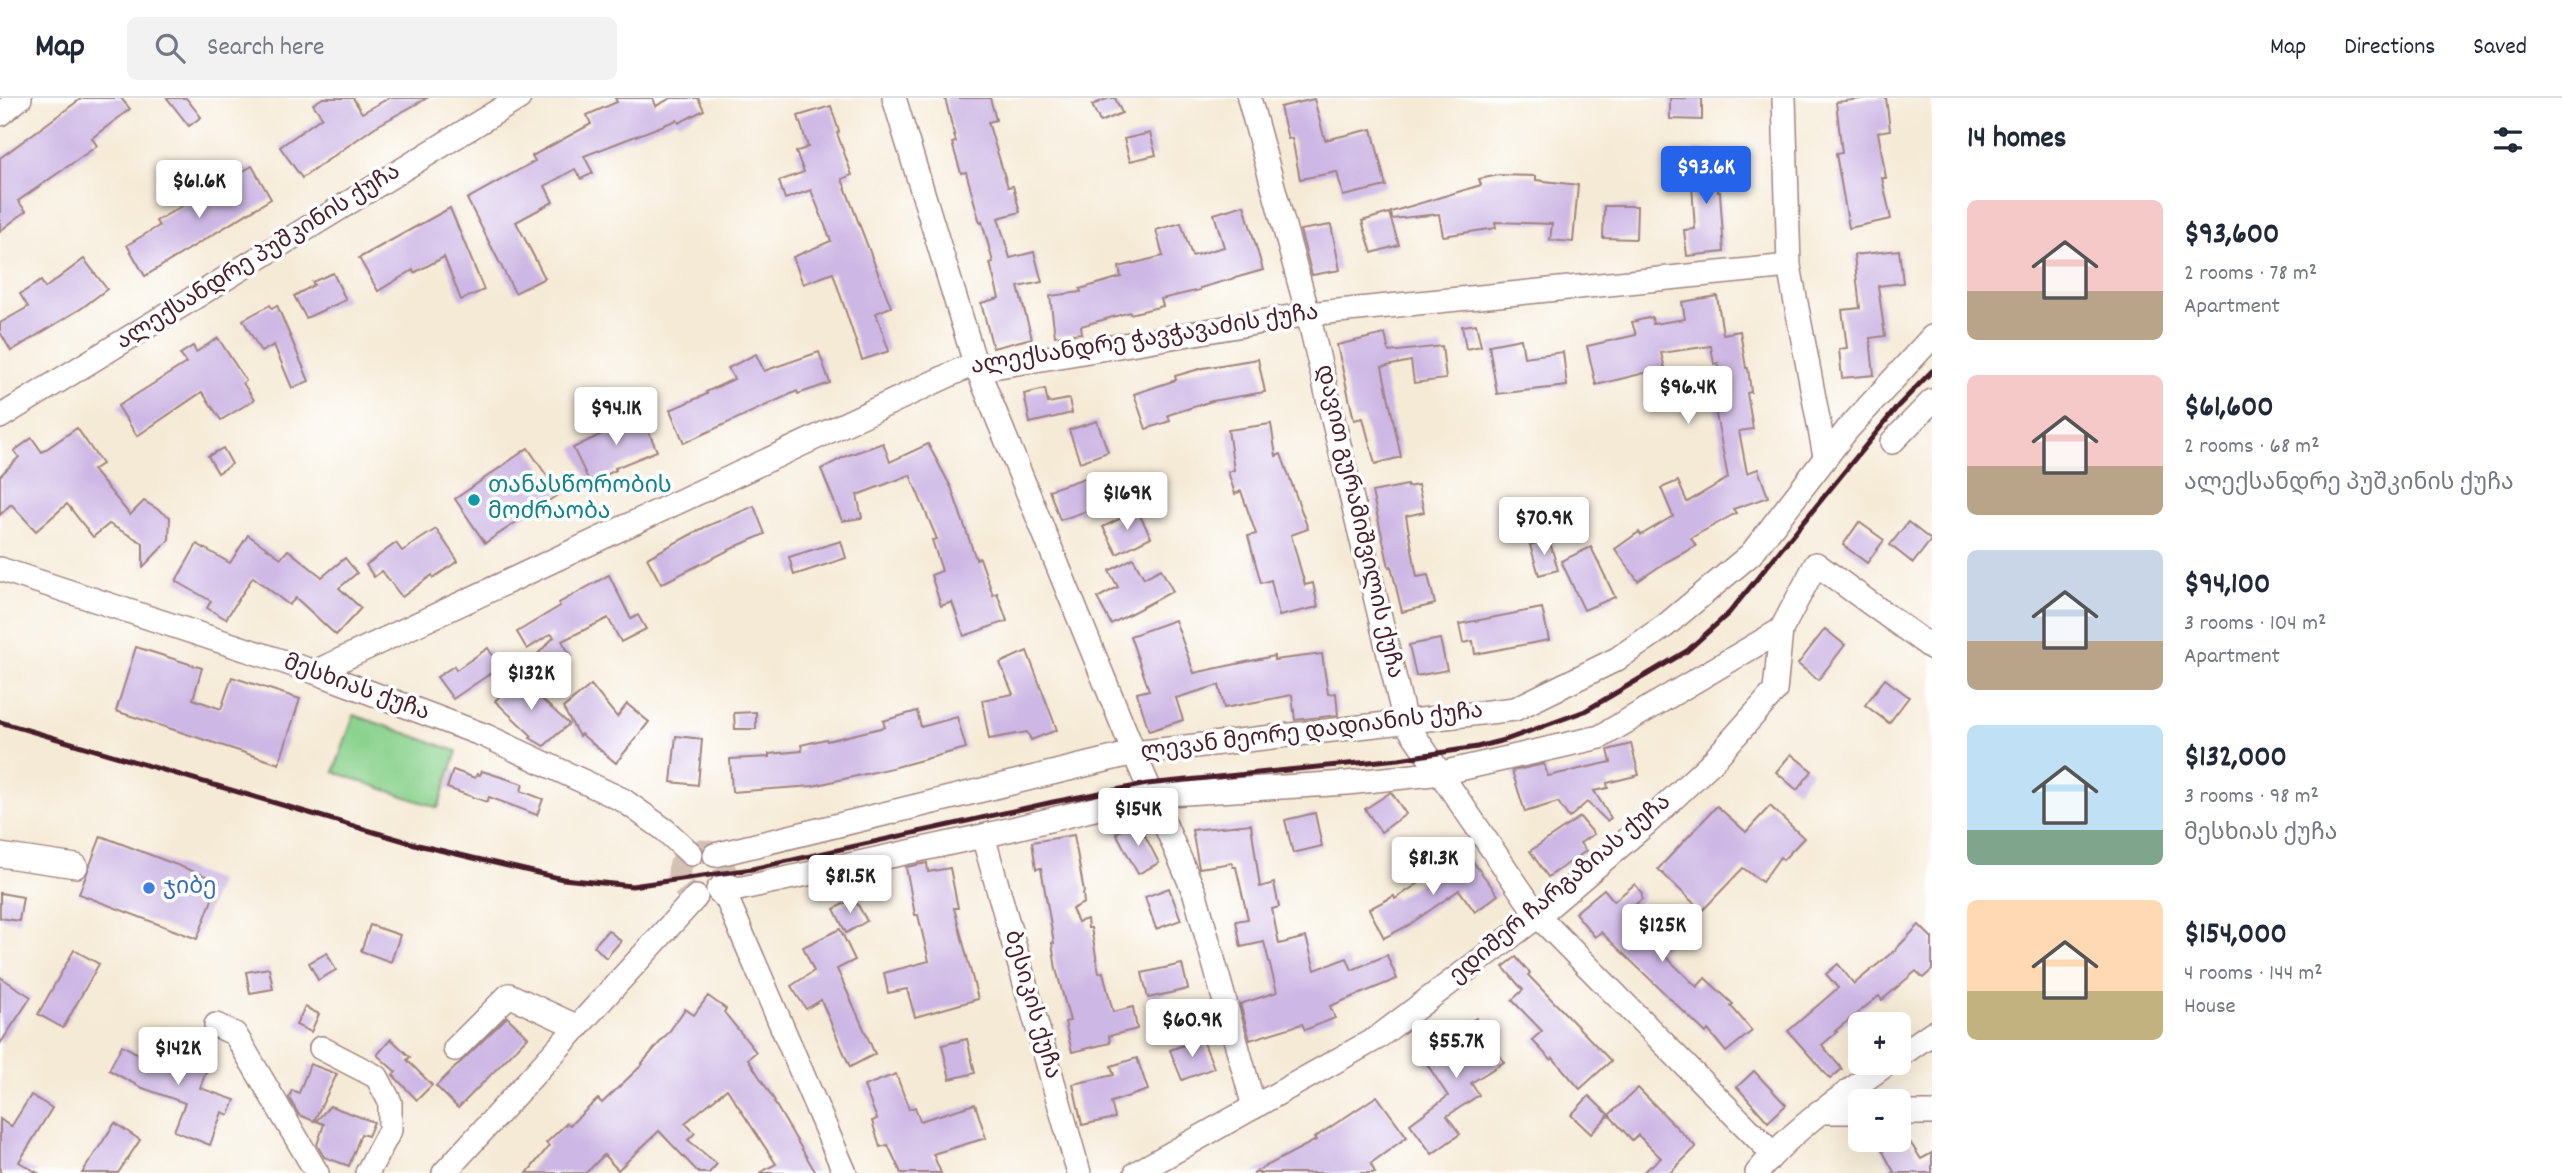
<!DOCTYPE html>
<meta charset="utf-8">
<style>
:root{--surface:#fff;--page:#f2f2f3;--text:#1f2937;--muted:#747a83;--line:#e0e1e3;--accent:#2563eb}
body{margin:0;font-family:Dekko,"Noto Sans Georgian",sans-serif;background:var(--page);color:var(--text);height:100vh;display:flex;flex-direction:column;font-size:26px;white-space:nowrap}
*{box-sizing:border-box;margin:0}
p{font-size:23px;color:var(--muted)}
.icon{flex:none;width:38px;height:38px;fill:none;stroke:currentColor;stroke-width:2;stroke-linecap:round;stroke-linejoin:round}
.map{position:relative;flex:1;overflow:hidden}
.sheet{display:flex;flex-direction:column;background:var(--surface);width:630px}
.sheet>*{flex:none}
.tools{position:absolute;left:1848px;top:914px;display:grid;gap:14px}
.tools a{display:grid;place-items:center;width:63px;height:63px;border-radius:10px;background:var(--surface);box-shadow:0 7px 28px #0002;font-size:35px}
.price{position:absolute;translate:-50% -60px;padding:0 16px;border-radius:7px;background:#fff;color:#222;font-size:23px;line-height:46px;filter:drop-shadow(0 2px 4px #0008)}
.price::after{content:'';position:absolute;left:50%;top:42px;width:21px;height:16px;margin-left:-10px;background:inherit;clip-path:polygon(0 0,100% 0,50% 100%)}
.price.current{background:var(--accent);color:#fff}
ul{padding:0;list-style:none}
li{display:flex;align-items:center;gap:21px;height:175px;padding:0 35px}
li span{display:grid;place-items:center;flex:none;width:196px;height:140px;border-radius:10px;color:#555}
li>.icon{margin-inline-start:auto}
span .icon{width:84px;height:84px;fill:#fffc;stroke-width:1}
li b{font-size:30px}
h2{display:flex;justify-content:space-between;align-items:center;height:84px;padding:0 35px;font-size:30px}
header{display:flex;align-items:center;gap:42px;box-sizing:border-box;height:98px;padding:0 35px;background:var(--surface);border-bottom:2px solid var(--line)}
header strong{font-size:33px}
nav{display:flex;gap:38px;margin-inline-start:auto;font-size:24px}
.search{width:490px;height:63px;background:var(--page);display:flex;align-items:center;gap:18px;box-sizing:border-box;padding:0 24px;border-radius:10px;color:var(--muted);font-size:26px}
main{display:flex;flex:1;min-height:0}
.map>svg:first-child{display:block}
.green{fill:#8ad28d;stroke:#6a785c;stroke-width:2}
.building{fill:#cdb7e4}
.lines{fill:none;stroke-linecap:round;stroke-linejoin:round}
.minor-tunnel{stroke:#d3c1b4;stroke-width:23;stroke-dasharray:23 11;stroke-linecap:butt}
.minor-casing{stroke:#a08480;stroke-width:26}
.minor{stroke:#fff;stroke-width:23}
.rail{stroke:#4a1f2b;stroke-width:5}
.culture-dot{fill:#0f9aa8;stroke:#fff;stroke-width:2.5}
.shop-dot{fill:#3f7fe0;stroke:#fff;stroke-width:2.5}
.labels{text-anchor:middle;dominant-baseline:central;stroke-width:7;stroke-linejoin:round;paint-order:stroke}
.street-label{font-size:23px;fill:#4a1f2b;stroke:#fff}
.culture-label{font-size:23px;fill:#0d838f;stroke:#fff;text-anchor:start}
.shop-label{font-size:23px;fill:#366cbe;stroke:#fff;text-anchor:start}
</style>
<header>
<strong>Map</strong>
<div class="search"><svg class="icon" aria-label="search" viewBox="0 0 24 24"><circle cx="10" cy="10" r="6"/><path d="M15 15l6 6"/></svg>Search here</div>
<nav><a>Map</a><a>Directions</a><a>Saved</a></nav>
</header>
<main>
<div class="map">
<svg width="1932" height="1075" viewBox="0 0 1932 1075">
<rect width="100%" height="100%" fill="#fff"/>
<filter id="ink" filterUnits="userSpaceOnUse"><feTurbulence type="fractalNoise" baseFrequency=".0143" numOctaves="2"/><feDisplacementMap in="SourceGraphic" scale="14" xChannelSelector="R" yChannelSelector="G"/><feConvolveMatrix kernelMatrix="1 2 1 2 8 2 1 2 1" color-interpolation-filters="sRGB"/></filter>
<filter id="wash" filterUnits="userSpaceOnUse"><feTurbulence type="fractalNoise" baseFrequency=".00686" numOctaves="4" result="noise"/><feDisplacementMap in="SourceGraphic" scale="28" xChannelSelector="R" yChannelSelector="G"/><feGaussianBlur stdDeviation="1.57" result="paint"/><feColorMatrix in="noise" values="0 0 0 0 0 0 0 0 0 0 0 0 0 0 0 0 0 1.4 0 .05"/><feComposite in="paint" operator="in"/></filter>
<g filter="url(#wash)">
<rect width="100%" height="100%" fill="#f5ead6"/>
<path class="green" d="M354,617L457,653L438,710L334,674Z"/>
<g id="blocks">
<g class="building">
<path d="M82,0H121L130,11L92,40L97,48L18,103L26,113L0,133V60Z"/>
<path d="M167,0H186L201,19L189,28Z"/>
<path d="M323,0H353L362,15L389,0H427L375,29L302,80L280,49L322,19L313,6Z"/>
<path d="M615,0H653L656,8L671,0H698L704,12L679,25L677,22L584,58L593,75L581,81L575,71L545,88L553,104L516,124L545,180L515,195L467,101L535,63L532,58L591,26L587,17L617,4Z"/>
<path d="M945,0H990L996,22L988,24L1008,89L1013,88L1020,114L998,120L1010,160L1034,154L1042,184L1018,189L1032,240L993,250L981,205L999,200L990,165L993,164L982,124L980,125L966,74L961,75L952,45L956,44Z"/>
<path d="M1109,0H1115L1122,15L1100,24L1092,7Z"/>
<path d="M1670,0H1702V22L1670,21Z"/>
<path d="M1869,0H1886L1890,32L1878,34L1886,80H1882L1891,121L1849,130L1836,56L1842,55L1836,4Z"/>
<path d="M1314,1L1325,42L1372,31L1386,88L1343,98L1337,74L1300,81L1292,40L1288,41L1280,9Z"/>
<path d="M831,8L839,34L837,35L852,77L842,81L891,209L876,215L889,253L862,262L833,175L803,186L793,159L831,143L811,92L785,101L779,83L804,74L796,54L808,49L798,18Z"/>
<path d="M1150,35L1156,57L1130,63L1124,41Z"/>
<path d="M1694,52L1720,53L1718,94H1720L1724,154L1687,158L1684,132L1695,131L1692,88Z"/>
<path d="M252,68L271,101L145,178L127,147L159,128L156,123Z"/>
<path d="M1499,77L1536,78V82L1578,87L1573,144L1550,142L1552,126L1495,124L1496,130L1443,138L1439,116L1392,121L1391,114L1481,87L1479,81Z"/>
<path d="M1244,107L1263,172L1200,190V192L1161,201L1163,208L1130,216V214L1081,228L1082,235L1055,238L1050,198L1081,194L1080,191L1121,179L1119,169L1163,158L1156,132L1181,125L1192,158L1224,149L1214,116Z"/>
<path d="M1604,108H1637L1636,141L1603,140Z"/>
<path d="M450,110L484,192L461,202L444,159L414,175L413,172L378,193L359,160Z"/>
<path d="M1389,115L1399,147L1372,155L1362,123Z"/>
<path d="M1331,127L1340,172L1312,177L1300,132Z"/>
<path d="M1899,152L1903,185L1878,188L1885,238L1870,240L1874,277L1842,280L1839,251L1847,250L1842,212L1860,210L1854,157Z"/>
<path d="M84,161L107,191L82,210L11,253L0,234V225L28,209L20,196L41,183L45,190Z"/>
<path d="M333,175L346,202L306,220L294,198L314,187L312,184Z"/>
<path d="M1717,198L1723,236L1740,233L1746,270H1748L1751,294L1747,295L1753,331L1739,333L1747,375L1758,371L1768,399L1733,411L1736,415L1691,440L1696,448L1666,464L1638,483L1615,451L1639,434L1641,437L1673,418L1661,390L1678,383L1687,404L1728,380L1714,306L1724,305L1718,265L1714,266L1711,248L1661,255L1665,270L1596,287L1587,248L1636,237L1632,224L1652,219L1653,226L1685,221L1682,204Z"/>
<path d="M270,207L272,210L277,207L309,283L292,290L274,247L261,254L243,222Z"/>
<path d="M1476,226L1481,248L1466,251L1462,228Z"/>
<path d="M1385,236L1389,254L1442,248L1446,281L1414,285L1411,263L1382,269L1401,359L1375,366L1363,320L1354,322L1337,247Z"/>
<path d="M218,240L246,283L243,285L254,302L221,322L202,294L137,338L118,308L186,265L180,256L193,248L196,254Z"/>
<path d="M1521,241L1524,259L1563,254L1567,288L1497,296L1489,247Z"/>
<path d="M819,254L830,285L798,296L797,293L684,345L670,312L707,296L706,294L734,281L728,270L756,256L764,273Z"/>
<path d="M1258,261L1265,294L1212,303L1168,317L1170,323L1146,331L1134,296L1176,282L1175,278L1203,270Z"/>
<path d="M1045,291L1048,305L1069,301L1072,315L1030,325L1024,296Z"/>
<path d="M639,311L657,353L615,370L616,372L590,385L573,350L618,328L615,321Z"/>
<path d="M1097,323L1108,354L1080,364L1069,332Z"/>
<path d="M1271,326L1276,358L1281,356L1308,431L1291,437L1305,487L1313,485L1318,509L1279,518L1271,482L1261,485L1248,438L1256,436L1241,393L1235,396L1228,374L1234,372L1228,332Z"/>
<path d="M77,330L102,366L93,372L130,417L144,403L170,419L169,442L143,469V445L109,426L93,439L67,406L36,433L11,406L0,417V378L19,359L14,353L32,340L42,354Z"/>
<path d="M883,345L890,364L928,346L951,389L976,461L980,460L993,497L997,495L1007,523L964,538L952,504L941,508L931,477L942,473L932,442L937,441L910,377L857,397L862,420L842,423L821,371L846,358Z"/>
<path d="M223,350L232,366L218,375L208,358Z"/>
<path d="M528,350L559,396L485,445L455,401Z"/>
<path d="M1085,380L1096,410L1060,422L1049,392Z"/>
<path d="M1407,387V389L1418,387L1424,414L1406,418L1417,479L1428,477L1435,506L1402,514L1391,468L1389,469L1372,394Z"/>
<path d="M754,408L765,436L737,448L661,486L647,460L705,429Z"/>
<path d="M1137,412L1151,439L1117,456L1103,429Z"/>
<path d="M1859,424L1884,442L1867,465L1843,447Z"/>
<path d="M1908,424L1931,442L1913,465L1890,447Z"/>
<path d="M436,431L458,463L433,480L432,477L402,499L382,473L374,479L366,467L396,445L402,453Z"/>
<path d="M248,437L281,460L288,452L322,479L345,460L357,475L339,490L361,510L336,537L296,500L289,507L253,479L226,521L207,510L211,503L176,483L197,446L230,465Z"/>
<path d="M1549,441L1558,472L1539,477L1530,447Z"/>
<path d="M841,443L846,460L794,477L789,459Z"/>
<path d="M1591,449L1615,499L1584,512L1561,463Z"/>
<path d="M1133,460L1144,480L1161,471L1173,493L1111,526L1097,500L1118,489L1109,473Z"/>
<path d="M609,477L631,521L638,517L646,531L621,544L608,520L562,543L571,558L542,576L533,561L554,539L551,536L527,551L517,534L560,508L559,505Z"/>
<path d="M1542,510L1549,542L1475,556L1473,543L1463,545L1459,526Z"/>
<path d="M1175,522L1194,575L1274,558V562L1322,556L1328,596L1336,595L1338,617L1295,622L1292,597L1224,610L1219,587L1176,600L1183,622L1149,633L1137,595L1149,592L1130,538Z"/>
<path d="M1825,531L1845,547L1818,582L1798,566Z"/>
<path d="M1440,541L1447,572L1416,578L1409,547Z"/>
<path d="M136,549L202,570L193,601L221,611L232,579L300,601L279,666L116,613Z"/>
<path d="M488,550L500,569L453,601L437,579L454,568L456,572Z"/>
<path d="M1027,553L1057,632L1031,642L1027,634L989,641L982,602L1013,596L1000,565Z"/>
<path d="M517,579L569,626L544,648L530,640L532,638L495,603Z"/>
<path d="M1885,581L1909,599L1889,625L1865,607Z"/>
<path d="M591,587L617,619L627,606L649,624L616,665L581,636L579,638L563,610Z"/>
<path d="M917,613L921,629L957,619L966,650L896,669L813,688L732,694L730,661L769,659V656L802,653L801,647L826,641L827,643L885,629L883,623Z"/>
<path d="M756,614V631H735L734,615Z"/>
<path d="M676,638L702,641L698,687L671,684Z"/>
<path d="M1631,646L1639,677L1607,685L1608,690L1594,693L1611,720L1607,723L1587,704L1569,720L1558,704L1525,714L1512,673L1544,666L1548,678L1611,664L1608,652Z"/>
<path d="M1791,656L1812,673L1797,692L1776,674Z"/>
<path d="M453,672L475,680L477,676L480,677L482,673L523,686L521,693L543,701L537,717L489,699L487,704L447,690Z"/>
<path d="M1391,694L1406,716L1381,734L1365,711Z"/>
<path d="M1717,708L1746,734L1770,708L1804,740L1783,762L1780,759L1762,784L1743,770L1702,813L1658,771Z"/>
<path d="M1315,715L1322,748L1293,755L1285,722Z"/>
<path d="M1580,719L1594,736L1580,745L1586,753L1548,779L1530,753Z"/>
<path d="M1138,724L1159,765L1138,776L1116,735Z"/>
<path d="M1251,726L1260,789L1274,785L1279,809L1272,811L1279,846L1306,839L1315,872L1347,860L1352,872L1387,857L1397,881L1330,908L1335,920L1305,932L1302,926L1250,942L1240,906L1277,894L1264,844L1241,849L1236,823L1248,821L1236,769H1233L1232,765L1199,770L1192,732Z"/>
<path d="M1074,737L1084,794L1083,795L1084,805L1072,811L1078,824L1087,821L1088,830H1091L1099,875L1103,874L1113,914L1133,909L1137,931L1109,938L1110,945L1072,954L1065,924L1070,923L1056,871L1052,845H1054L1041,770L1036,771L1032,744Z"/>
<path d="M101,738L219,783L197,841L79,796Z"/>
<path d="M1471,761L1498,797L1475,814L1459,792L1409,827L1384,840L1369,811L1394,798L1395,801L1442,770L1443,772Z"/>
<path d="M927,765L928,774L950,770L958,810H954L978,901L915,919L907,891L888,895L884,875L929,863L918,817H915L906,769Z"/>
<path d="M1635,786L1642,796V801L1636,806L1671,843L1660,853L1697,889L1705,880L1733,906L1731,908L1752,933L1726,954L1708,932L1706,935L1601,834L1595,839L1575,815L1604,791L1614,803Z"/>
<path d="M1169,790L1181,822L1156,831L1145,799Z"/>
<path d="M0,795L23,799L19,823L0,820Z"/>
<path d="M854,800L867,823L846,835L834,811Z"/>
<path d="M370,827L400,837L391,864L361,853Z"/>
<path d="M1919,827L1932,840V872L1923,880L1916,873L1882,902L1879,898L1835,933L1837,934L1822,947L1842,971L1830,981L1788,933L1838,890L1826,876L1838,866L1854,886L1895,852Z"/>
<path d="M840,831L855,862L837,871L875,956L850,969L821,902L806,911L791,888L814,873L803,849Z"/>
<path d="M608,832L621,843L606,860L594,848Z"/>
<path d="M74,852L99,866L63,930L38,916Z"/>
<path d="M327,855L336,872L318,882L309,865Z"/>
<path d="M1516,859L1530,875L1528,877L1611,963L1580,991L1553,960L1551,962L1532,942L1542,933L1512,902L1523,892L1503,869Z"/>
<path d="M1182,866L1188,891L1148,900L1142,875Z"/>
<path d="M269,870L273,891L250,895L246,874Z"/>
<path d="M0,879L31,899L0,946Z"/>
<path d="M708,898L726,911L724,914L756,954L748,961L775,1003L774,1004L816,1075H759L776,1066L727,991L685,1025L695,1035L688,1042L717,1066L709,1075H699L659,1033L618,1072L604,1057L586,1075H527L549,1048L546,1045L567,1025L570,1027L598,1001L602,1005L643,966L642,965L669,934L685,911L694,917Z"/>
<path d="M305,909L319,916L311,934L296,927Z"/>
<path d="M507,919L528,939L458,1010L436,988Z"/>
<path d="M1476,920L1504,964L1471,985L1479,997L1447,1018L1460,1036L1432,1056L1410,1026L1448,998L1423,960L1451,941L1448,937Z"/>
<path d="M1202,940L1214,970L1182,982L1170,952Z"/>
<path d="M391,941L410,959L407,962L432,987L417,1002L393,977L396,974L377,957Z"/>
<path d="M967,941L975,975L950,981L942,947Z"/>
<path d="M171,944L211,959L200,990L235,1002L229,1017L222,1014L210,1047L174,1033L185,1005L140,989L109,972L122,947L162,969Z"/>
<path d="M1137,960L1148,992L1111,1004L1115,1020L1082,1027L1073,986L1114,977L1111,968Z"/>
<path d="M310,966L337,976L314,1023L299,1017L289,1000L292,992L299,995Z"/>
<path d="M1754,973L1786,1007L1768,1024L1737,989Z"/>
<path d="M896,976L909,1011L915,1009L920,1023L975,1006L986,1040L933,1056L941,1075H901L888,1047L880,1049L872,1023L877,1021L864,988Z"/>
<path d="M1638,990L1696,1049L1670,1075H1642L1661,1060L1638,1037L1632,1042L1609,1017Z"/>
<path d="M31,997L52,1010L19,1064L38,1075H0V1021L11,1029Z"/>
<path d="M1377,998L1407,1039L1371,1065L1375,1075H1253L1316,1042L1314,1040Z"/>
<path d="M1589,998L1609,1017L1591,1036L1571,1017Z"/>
<path d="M330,1008L374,1024L368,1038L361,1036L349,1068L324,1059L317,1047L324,1026L316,1023Z"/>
<path d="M115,1025L140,1042L118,1075H82Z"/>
<path d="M1876,1041H1908L1921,1061L1932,1055V1075H1891L1894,1074Z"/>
</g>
</g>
</g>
<g filter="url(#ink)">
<use href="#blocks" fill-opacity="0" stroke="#a08480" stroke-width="2"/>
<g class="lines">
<circle class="minor-tunnel" cx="702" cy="776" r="23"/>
<defs>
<g id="minor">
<path d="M894,0L975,265L1134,655L1195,796L1254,1009"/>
<path d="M1249,0L1308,216L1405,624L1538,818L1773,1056"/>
<path d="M1784,0L1789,168L1825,358"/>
<path d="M0,16L20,0"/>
<path d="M0,319L519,0"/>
<path d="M1892,344L1932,303"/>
<path d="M0,471L315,574L486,638L623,702L665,732L691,756"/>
<path d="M315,574L975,265L993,269L1308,216L1789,168"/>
<path d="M983,738L1079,1075"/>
<path d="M0,757L76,768"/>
<path d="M715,757L1134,655L1515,611L1617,561L1665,528L1751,456L1847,332L1932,239"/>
<path d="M723,786L738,791L983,738L1152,697L1347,685L1442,675L1600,639L1781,532"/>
<path d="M718,792L727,801L845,1075"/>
<path d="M216,927L235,936L317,1075"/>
<path d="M321,950L377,979L390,1004V1032L367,1075"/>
<path d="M455,951L509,897L578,929"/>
<path d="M1899,958L1932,935"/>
<path d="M1819,1014H1860"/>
<path d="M1899,1015H1932"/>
<path d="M444,1075L696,799"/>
<path d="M1136,1075L1377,940L1538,818L1646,726L1713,663L1775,593L1781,532L1816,466L1932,550"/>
<path d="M1757,1075C1794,1029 1842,998 1890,964"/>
</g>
</defs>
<use href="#minor" class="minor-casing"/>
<use href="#minor" class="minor"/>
<path class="rail" d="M0,624L418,747L563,781L632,788L752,771L1053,704L1147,686L1399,661L1477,649L1508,641L1585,613L1687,553L1729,515L1898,308L1932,273"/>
</g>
</g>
<circle class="culture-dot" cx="474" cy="402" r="7"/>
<circle class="shop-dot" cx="149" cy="790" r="7"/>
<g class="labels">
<g class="street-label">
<text transform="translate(259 160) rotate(-32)">ალექსანდრე პუშკინის ქუჩა</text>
<text transform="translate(1145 243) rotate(-9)">ალექსანდრე ჭავჭავაძის ქუჩა</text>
<text transform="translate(1358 424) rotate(77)">დავით გურამიშვილის ქუჩა</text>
<text transform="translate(356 591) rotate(20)">მესხიას ქუჩა</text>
<text transform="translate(1312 635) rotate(-7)">ლევან მეორე დადიანის ქუჩა</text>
<text transform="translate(1561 792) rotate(-40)">ედიშერ ჩარგაზიას ქუჩა</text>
<text transform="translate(1031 907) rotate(74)">ბესიკის ქუჩა</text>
</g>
<g class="culture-label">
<text x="488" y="389">თანასწორობის<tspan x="488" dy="26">მოძრაობა</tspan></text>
</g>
<g class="shop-label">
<text x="163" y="790">ჯიბე</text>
</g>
</g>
</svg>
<div class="tools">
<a>+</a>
<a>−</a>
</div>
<b class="price current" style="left:1706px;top:108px">$93.6K</b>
<b class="price" style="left:199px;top:122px">$61.6K</b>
<b class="price" style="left:1688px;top:328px">$96.4K</b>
<b class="price" style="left:616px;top:349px">$94.1K</b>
<b class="price" style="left:1127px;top:434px">$169K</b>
<b class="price" style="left:1544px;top:459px">$70.9K</b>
<b class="price" style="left:531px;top:614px">$132K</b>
<b class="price" style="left:1138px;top:750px">$154K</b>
<b class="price" style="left:1433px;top:799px">$81.3K</b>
<b class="price" style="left:850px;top:817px">$81.5K</b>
<b class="price" style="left:1662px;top:866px">$125K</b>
<b class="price" style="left:1192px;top:961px">$60.9K</b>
<b class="price" style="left:1456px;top:982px">$55.7K</b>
<b class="price" style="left:178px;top:989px">$142K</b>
</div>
<section class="sheet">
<h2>14 homes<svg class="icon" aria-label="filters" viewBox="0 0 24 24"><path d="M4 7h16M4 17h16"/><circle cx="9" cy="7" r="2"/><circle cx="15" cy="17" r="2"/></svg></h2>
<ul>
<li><span style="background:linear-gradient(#f6c9c9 65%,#b9a48a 0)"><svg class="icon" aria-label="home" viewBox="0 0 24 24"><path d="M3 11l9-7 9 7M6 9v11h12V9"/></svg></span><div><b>$93,600</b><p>2 rooms · 78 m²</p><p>Apartment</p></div></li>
<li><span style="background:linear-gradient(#f6c9c9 65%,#b9a48a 0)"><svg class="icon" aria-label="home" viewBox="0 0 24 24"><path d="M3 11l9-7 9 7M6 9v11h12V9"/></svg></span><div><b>$61,600</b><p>2 rooms · 68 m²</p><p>ალექსანდრე პუშკინის ქუჩა</p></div></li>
<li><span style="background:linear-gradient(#c9d6e8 65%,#b9a48a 0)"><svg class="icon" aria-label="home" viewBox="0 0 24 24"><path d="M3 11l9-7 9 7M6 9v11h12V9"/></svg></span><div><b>$94,100</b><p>3 rooms · 104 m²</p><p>Apartment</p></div></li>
<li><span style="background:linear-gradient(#bfe0f5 75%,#7fa58c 0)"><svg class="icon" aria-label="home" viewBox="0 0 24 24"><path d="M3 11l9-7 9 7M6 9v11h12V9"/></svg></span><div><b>$132,000</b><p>3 rooms · 98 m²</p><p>მესხიას ქუჩა</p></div></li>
<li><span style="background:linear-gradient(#ffd9b3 65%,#c2b280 0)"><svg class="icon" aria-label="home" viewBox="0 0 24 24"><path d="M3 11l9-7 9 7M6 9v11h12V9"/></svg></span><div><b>$154,000</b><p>4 rooms · 144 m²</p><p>House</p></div></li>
</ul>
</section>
</main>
